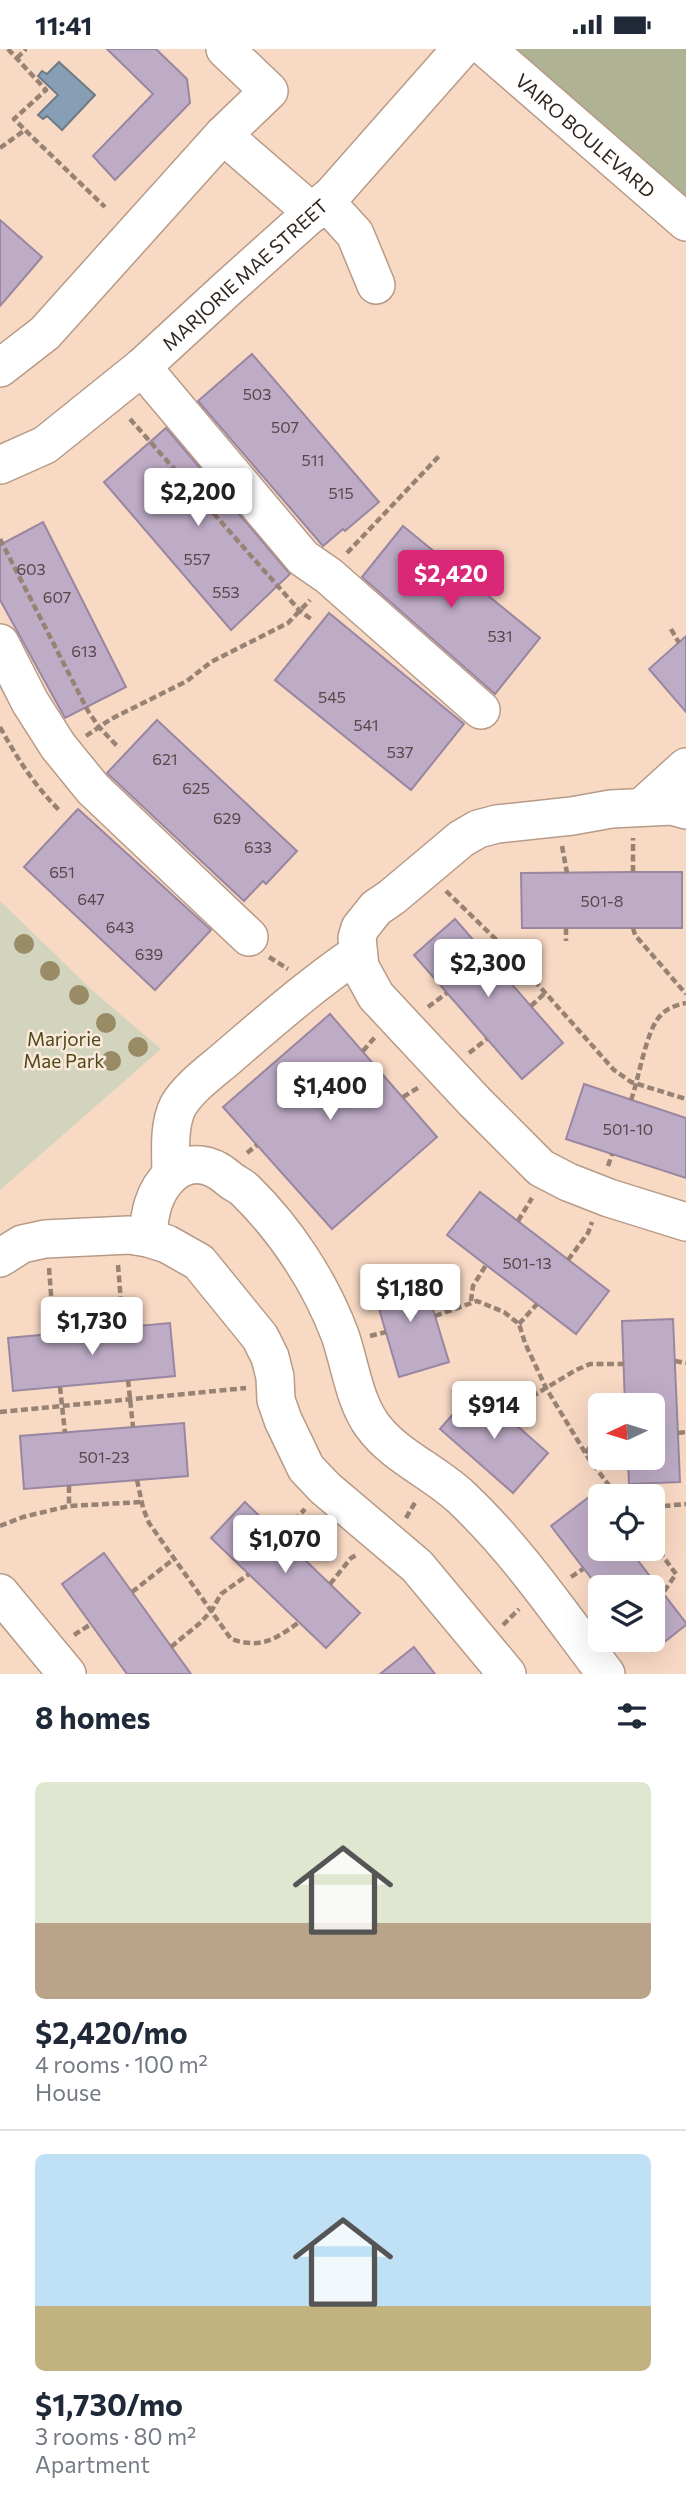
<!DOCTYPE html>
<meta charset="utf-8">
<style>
:root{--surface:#fff;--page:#f6f6f7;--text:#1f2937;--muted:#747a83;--line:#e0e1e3;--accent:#db2777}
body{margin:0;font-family:Commissioner,sans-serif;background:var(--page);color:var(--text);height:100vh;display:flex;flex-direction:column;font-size:26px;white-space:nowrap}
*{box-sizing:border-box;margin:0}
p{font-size:23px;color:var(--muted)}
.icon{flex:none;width:38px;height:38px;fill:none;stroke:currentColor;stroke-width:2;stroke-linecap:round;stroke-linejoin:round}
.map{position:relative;height:1625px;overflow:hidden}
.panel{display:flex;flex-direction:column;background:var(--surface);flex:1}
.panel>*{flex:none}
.needle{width:46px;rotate:266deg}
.fabs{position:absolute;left:588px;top:1344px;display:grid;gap:14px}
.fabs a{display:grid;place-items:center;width:77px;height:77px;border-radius:10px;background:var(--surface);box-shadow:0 7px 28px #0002;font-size:35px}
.price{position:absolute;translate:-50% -60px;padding:0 16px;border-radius:7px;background:#fff;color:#222;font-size:23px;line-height:46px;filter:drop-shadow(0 2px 4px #0008)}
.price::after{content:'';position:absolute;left:50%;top:42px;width:21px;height:16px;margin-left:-10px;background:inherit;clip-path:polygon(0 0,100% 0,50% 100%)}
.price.selected{background:var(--accent);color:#fff}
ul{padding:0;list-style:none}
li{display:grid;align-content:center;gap:14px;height:371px;padding:0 35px}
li+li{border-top:2px solid var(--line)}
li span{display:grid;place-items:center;height:217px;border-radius:10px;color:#555}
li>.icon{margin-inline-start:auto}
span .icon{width:126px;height:126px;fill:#fffc;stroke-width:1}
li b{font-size:30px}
h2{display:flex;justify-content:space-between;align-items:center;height:84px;padding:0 35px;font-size:30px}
.status{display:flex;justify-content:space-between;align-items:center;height:49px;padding:0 35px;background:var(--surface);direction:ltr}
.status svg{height:19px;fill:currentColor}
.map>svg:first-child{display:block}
.green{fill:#d2d4be}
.forest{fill:#b0b294}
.water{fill:#869fb4;stroke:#6d7b87;stroke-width:2}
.building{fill:#beacc6;stroke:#9986a1;stroke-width:2}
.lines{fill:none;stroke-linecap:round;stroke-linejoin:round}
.minor-casing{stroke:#b79b87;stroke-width:40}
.path{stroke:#978274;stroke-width:4.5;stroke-dasharray:7 3.5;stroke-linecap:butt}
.minor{stroke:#fff;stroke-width:37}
.tree{fill:#988b65}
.labels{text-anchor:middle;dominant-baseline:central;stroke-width:5;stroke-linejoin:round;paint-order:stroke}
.number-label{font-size:16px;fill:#554849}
.street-label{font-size:19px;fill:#32271f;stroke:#fce9dc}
.park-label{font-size:19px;fill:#4a4b18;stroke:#fce9dc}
</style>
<div class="status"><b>11:41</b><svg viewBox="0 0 49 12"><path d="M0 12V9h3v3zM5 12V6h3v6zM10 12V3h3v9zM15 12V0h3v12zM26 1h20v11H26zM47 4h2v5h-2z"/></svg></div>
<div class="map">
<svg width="686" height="1625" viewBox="0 0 686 1625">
<rect width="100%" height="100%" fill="#f8d9c4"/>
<path class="green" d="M0,852L93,942L161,1000L0,1141Z"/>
<path class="forest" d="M481,0H686V181Z"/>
<path class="water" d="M59,13L95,46L62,81L47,67L43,70L38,66L58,46L38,27L42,22L47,25Z"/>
<g class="building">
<path d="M107,0H156L187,30L190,54L115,131L93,107L153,45Z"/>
<path d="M0,171L42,208L0,257Z"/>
<path d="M252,305L379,453L345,482L343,480L323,497L198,352Z"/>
<path d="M166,379L290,525L231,581L104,433Z"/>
<path d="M43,473L126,638L65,669L0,551V496Z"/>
<path d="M403,477L540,589L495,645L362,528Z"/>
<path d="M329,564L464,675L411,741L275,631Z"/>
<path d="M686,587V663L649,620Z"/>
<path d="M157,671L297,802L266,835L263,832L244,852L107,724Z"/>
<path d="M78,760L211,881L155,941L24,818Z"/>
<path d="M633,823H682V879H522L521,824Z"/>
<path d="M455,870L563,994L522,1030L414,906Z"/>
<path d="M330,965L437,1088L332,1180L223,1058Z"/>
<path d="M584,1035L686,1069V1129L566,1090Z"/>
<path d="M480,1143L609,1242L576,1285L447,1186Z"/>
<path d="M421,1221L449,1313L399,1328L372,1236Z"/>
<path d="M673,1270L680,1433L629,1435L628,1409H653V1356H625L622,1272Z"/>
<path d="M170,1274L175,1327L13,1342L8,1289Z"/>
<path d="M475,1340L548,1404L513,1444L440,1380Z"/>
<path d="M184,1374L188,1427L24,1440L20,1387Z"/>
<path d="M589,1448L600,1462V1500H629L686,1574V1576L653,1602V1538H598L551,1477Z"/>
<path d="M245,1453L360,1564L326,1599L211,1489Z"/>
<path d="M104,1504L132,1543L191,1625H127L62,1535Z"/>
<path d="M414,1598L435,1625H380Z"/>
</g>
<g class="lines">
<defs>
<g id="minor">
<path id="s1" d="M487,0L686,173"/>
<path d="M223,86L313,164"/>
<path d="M325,152L355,185L376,236"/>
<path d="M142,318L303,509L329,527L481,661"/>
<path d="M0,319L45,284L223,86L269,42L225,0"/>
<path id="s2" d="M0,416L45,396L142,318L229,238L333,145L461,0"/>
<path d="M0,594L30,653L58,697L93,740L249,888"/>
<path d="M643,757L686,718"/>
<path d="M686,761L672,757L611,760L572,767L497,775L478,780L461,790L392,848L376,859L360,879L357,889L360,918L376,947L475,1053L541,1119L568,1133L609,1149L686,1173"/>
<path d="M171,1126C171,1104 168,1077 178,1057C189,1038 212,1022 228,1008C270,972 312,935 358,904"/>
<path d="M148,1189C149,1166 153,1143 171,1126C189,1110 211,1114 228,1129C233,1134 240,1136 245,1141C286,1181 320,1233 340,1286C350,1315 354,1351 372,1376C394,1407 435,1423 462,1449C517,1501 560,1565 606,1625"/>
<path d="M0,1209L22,1195L45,1190L129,1186L148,1189L167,1195L199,1213L260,1288L270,1308L275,1328L276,1351L283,1371L306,1419L325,1439L417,1517L507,1625"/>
<path d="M0,1544L67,1625"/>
</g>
</defs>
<use href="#minor" class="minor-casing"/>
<g class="path">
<path d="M8,0L46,41L14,70L25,81"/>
<path d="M17,9L26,0"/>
<path d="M0,99L25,81L105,158"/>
<path d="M130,370L299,561L311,570"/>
<path d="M0,490L88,662L99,678L119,699"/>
<path d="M347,504L441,405"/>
<path d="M671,580L679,594"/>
<path d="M0,678C17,709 34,736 59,761"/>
<path d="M86,687L111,670L187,632L211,613L288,574L310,551"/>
<path d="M562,797L567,824"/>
<path d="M633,823V789"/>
<path d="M446,842L509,903L614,1021L631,1033L686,1050"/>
<path d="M566,879V892"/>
<path d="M633,879L635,886L686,945"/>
<path d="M487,907L501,895"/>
<path d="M269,908L288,920"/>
<path d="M531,957L545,944"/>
<path d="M428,958L447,944"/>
<path d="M363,1002L375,988"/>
<path d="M469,1004L487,990"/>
<path d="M403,1048L421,1037"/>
<path d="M631,1051C639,1030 646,980 661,966C667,959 677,956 686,954"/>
<path d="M247,1104L257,1096"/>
<path d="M608,1117L612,1105"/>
<path d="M518,1172L532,1149"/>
<path d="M568,1211L588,1184L592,1173"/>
<path d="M118,1216L123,1278"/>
<path d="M49,1219L54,1285"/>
<path d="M471,1252L473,1237L486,1216"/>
<path d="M435,1267L477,1252L504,1263L519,1275L525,1294L546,1339L589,1410L617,1447"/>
<path d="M519,1275L537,1255"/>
<path d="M370,1287L386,1283"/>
<path d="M675,1312L686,1314"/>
<path d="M128,1331L133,1378"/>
<path d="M60,1338L65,1384"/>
<path d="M0,1363L246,1339"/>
<path d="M513,1373L531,1348L576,1321L590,1315H624"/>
<path d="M678,1384L686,1383"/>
<path d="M585,1404L600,1386"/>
<path d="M137,1431L143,1459L149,1474L231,1590C260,1600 275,1591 299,1573"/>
<path d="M69,1437V1457"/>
<path d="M653,1458L686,1455"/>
<path d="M406,1469L416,1452"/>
<path d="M0,1477L23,1468L69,1457L142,1453"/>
<path d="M280,1487L305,1460"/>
<path d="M653,1494L676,1525L663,1544"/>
<path d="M571,1528L583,1520"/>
<path d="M330,1535L351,1509L358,1505"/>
<path d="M132,1543L175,1509"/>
<path d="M503,1576L519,1560"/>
<path d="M74,1586L91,1575"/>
<path d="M171,1598L200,1574L212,1561L221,1545L249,1525"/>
</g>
<use href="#minor" class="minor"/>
</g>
<g class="tree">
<circle cx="24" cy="895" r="10"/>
<circle cx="50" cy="922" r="10"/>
<circle cx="79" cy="946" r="10"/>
<circle cx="106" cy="974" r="10"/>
<circle cx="138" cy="998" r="10"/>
<circle cx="111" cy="1012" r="10"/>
</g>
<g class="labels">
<g class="number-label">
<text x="257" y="344">503</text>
<text x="285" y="377">507</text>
<text x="313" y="410">511</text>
<text x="341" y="443">515</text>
<text x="197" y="509">557</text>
<text x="31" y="519">603</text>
<text x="226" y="542">553</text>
<text x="57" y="547">607</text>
<text x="500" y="586">531</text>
<text x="84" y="601">613</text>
<text x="332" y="647">545</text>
<text x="366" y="675">541</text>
<text x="400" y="702">537</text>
<text x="165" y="709">621</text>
<text x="196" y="738">625</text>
<text x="227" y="768">629</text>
<text x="258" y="797">633</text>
<text x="62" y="822">651</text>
<text x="91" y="849">647</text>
<text x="602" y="851">501-8</text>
<text x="120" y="877">643</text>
<text x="149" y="904">639</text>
<text x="628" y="1079">501-10</text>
<text x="527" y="1213">501-13</text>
<text x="104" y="1407">501-23</text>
</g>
<g class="street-label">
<text stroke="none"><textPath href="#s1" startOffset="131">VAIRO BOULEVARD</textPath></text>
<text stroke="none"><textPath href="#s2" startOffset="312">MARJORIE MAE STREET</textPath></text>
</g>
<g class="park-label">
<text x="64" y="989">Marjorie<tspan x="64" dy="22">Mae Park</tspan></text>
</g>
</g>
</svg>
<div class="fabs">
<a><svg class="needle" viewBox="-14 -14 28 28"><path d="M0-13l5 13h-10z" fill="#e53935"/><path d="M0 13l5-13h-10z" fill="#747a83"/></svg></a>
<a><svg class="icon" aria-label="locate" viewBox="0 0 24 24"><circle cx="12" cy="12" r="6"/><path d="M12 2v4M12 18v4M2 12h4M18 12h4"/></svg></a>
<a><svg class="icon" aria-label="layers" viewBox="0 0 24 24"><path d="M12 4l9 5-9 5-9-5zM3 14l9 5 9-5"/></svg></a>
</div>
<b class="price" style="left:198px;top:479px">$2,200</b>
<b class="price selected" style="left:451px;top:561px">$2,420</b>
<b class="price" style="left:488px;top:950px">$2,300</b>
<b class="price" style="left:330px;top:1073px">$1,400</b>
<b class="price" style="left:410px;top:1275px">$1,180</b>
<b class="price" style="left:92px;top:1308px">$1,730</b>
<b class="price" style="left:494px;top:1392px">$914</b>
<b class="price" style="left:285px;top:1526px">$1,070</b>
</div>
<section class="panel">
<h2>8 homes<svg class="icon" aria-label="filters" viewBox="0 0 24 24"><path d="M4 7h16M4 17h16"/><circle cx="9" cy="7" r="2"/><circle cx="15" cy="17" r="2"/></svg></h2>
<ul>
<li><span style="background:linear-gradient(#dfe7d0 65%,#b9a48a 0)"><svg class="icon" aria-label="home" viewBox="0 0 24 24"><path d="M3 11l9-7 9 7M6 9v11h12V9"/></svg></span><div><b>$2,420/mo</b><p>4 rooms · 100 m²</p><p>House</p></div></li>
<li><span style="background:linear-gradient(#bfe0f5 70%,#c2b280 0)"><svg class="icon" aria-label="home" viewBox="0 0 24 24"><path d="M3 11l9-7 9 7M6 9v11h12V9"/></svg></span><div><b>$1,730/mo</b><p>3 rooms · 80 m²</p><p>Apartment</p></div></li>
</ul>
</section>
